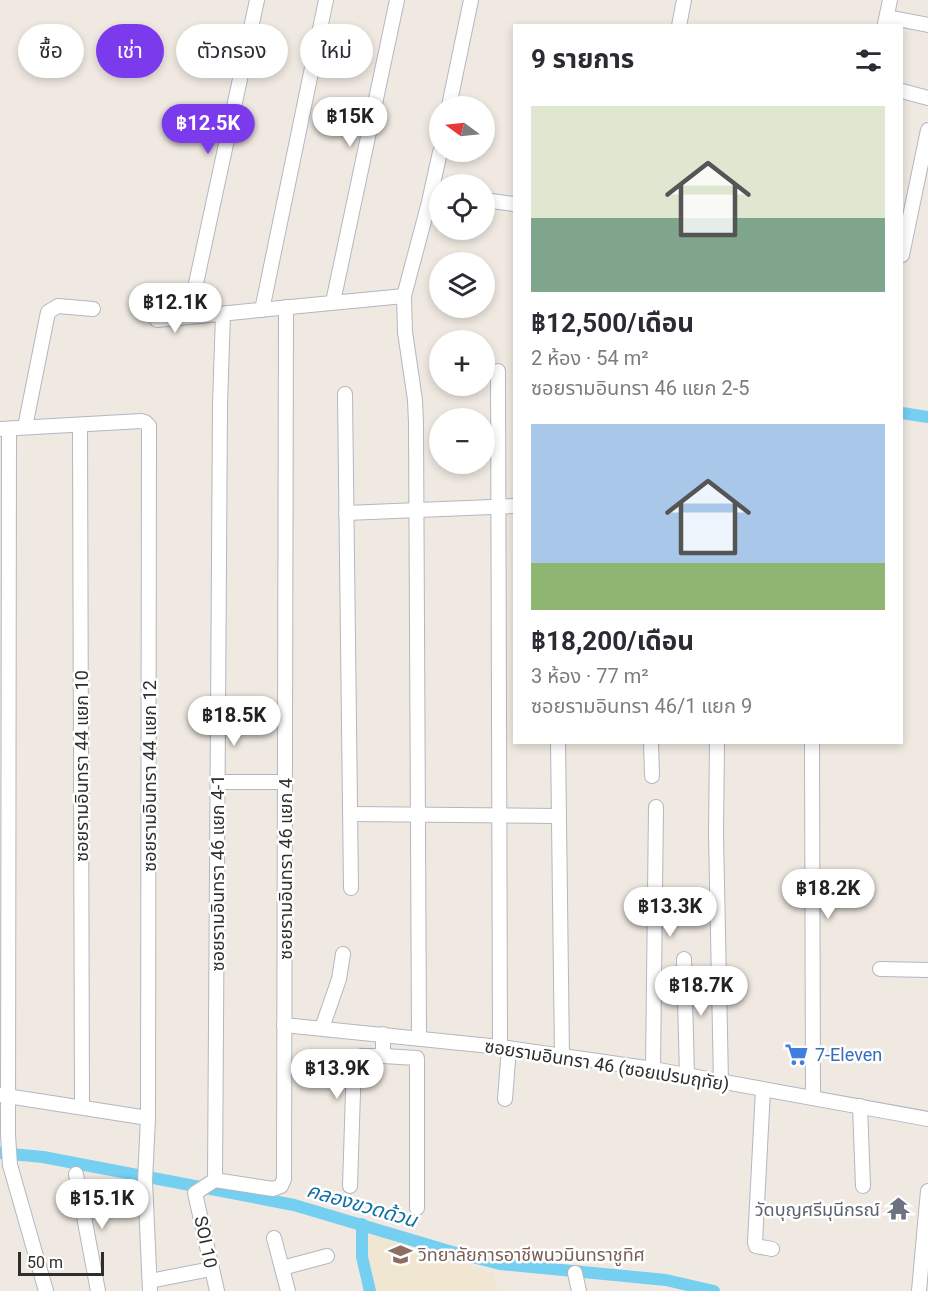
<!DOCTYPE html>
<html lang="th">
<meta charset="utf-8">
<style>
:root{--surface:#fff;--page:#f2f2f3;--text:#2b2b33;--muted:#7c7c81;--accent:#7c3aed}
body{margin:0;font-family:Roboto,"Noto Sans Thai",sans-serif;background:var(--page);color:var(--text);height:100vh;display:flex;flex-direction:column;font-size:22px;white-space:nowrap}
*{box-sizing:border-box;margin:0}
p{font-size:20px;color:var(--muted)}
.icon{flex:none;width:33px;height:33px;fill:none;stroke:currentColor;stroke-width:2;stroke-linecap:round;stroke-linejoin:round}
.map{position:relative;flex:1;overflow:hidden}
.panel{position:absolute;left:513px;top:24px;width:390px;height:720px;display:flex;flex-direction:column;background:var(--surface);border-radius:0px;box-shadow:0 3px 9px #0003}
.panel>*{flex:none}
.top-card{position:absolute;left:18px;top:24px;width:405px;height:54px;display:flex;gap:12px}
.needle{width:39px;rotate:285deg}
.controls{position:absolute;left:429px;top:96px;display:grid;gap:12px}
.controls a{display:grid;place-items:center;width:66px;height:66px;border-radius:50%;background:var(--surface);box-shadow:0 3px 9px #0003;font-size:30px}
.scale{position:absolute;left:18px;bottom:15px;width:86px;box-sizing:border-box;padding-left:6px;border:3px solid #2e2e2e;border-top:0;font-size:16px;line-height:21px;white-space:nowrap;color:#2e2e2e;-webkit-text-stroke:4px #fff;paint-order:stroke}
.price{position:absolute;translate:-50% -51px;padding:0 14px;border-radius:21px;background:#fff;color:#222;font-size:20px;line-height:39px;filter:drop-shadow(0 2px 3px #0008)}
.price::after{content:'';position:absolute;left:50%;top:36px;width:18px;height:14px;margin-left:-9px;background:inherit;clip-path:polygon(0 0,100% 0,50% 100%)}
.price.on{background:var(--accent);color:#fff}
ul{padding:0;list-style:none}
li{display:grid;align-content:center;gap:12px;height:318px;padding:0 18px}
li span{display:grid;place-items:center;height:186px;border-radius:0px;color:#555}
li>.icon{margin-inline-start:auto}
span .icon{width:108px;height:108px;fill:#fffc;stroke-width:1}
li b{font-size:26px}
h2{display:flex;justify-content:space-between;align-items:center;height:72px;padding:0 18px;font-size:26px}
.tag{padding:0 21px;border-radius:27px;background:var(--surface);box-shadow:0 3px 9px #0003;font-size:21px;line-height:54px}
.tag.on{background:var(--accent);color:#fff}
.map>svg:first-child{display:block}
.education{fill:#f0e6d1}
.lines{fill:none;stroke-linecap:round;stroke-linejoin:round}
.canal{stroke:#75cff0;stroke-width:12}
.street-casing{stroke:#b4b7c1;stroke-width:16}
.street{stroke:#fff;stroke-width:14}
.labels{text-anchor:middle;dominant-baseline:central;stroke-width:5;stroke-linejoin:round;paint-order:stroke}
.street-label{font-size:18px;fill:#2e2e2e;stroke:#fff}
.shop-label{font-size:18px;fill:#366cbe;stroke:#fff;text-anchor:start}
.worship-label{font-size:18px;fill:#5b616d;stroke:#fff;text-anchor:end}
.education-label{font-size:18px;fill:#785e54;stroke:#fff;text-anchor:start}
.water-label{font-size:20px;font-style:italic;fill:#0d6fa3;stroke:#fff}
</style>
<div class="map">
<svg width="928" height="1291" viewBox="0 0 928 1291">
<rect width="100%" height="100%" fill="#efe9e1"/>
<path class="education" d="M366,1232L493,1273L499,1291H374L367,1263Z"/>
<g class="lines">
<g class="canal">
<path d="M902,413L928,417"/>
<path d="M0,1153L43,1157L294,1205L449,1251L500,1264L666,1280L714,1291"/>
<path d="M362,1224V1257L370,1291"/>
</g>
<defs>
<g id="street">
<path d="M887,17L928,25"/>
<path d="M885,24L890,0"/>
<path d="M679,26L684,0"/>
<path d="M902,91L928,98"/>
<path d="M449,106L471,0"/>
<path d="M484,200L514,204"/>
<path d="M902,255L928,130"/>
<path d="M333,302L397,0"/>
<path d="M262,310L326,0"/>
<path d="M189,316L257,0"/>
<path d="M157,320L404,296"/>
<path d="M498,371L500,1047"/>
<path d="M345,394L351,888"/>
<path d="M80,425L82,1107"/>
<path d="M25,427L48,312L58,306L93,309"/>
<path d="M0,429L141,421L145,422L149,426L148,1118L145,1181L150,1291"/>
<path d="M9,429L8,1135L10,1165L46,1291"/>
<path d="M346,513L514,506"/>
<path d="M558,742L562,1056"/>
<path d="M651,742L652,776"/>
<path d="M717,742L716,834L721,1082"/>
<path d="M812,742L813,1098"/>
<path d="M218,782H285"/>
<path d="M351,814L558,816"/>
<path d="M684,959L687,1076"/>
<path d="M880,969L928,970"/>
<path d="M284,1025L500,1047L653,1069L928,1119"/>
<path d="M322,1028L339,979L343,954"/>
<path d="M419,1037L416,423L415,400L405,332L404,296L429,202L440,152"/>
<path d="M383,1056L417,1058V1208"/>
<path d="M653,1069L656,807"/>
<path d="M763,1090L755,1242L756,1246L772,1249"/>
<path d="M0,1095L148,1118"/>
<path d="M505,1099L509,1048"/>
<path d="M860,1106L863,1186"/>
<path d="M76,1174L98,1291"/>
<path d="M215,1180L220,405L223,314"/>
<path d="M350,1186L354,1061L362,1056H383V1034"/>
<path d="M274,1238L288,1291"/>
<path d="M282,1268L327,1256"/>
<path d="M575,1273L579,1291"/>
<path d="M150,1281L211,1269"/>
<path d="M217,1291L195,1193L215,1180L273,1189L281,1186L284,1179L286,307"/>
<path d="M919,1291L928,1191"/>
</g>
</defs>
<use href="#street" class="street-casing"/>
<use href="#street" class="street"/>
</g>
<defs>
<symbol id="supermarket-bare" viewBox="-9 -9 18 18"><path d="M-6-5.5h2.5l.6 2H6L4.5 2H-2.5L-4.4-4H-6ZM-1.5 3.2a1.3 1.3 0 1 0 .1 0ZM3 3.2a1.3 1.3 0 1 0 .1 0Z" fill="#3f7fe0" stroke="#fff" stroke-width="2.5" paint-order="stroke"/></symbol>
<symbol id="temple-bare" viewBox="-9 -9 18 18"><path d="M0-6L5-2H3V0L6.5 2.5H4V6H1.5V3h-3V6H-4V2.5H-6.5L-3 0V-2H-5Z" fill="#6b7280" stroke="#fff" stroke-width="2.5" paint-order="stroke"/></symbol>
<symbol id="university-bare" viewBox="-9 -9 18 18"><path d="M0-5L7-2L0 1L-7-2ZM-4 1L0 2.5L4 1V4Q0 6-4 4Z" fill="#8d6e63" stroke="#fff" stroke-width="2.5" paint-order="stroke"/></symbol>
</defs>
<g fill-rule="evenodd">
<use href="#supermarket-bare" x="780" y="1038" width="33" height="33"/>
<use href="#temple-bare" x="882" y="1192" width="33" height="33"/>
<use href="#university-bare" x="384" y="1238" width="33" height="33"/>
</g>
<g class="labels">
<g class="street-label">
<text transform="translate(81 766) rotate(-90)">ซอยรามอินทรา 44 แยก 10</text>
<text transform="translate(149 776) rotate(-90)">ซอยรามอินทรา 44 แยก 12</text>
<text transform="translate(285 869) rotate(-90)">ซอยรามอินทรา 46 แยก 4</text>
<text transform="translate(217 873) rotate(-90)">ซอยรามอินทรา 46 แยก 4-1</text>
<text transform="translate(607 1065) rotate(9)">ซอยรามอินทรา 46 (ซอยเปรมฤทัย)</text>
<text transform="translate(206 1242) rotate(78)">SOI 10</text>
</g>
<g class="shop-label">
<text x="815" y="1054">7-Eleven</text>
</g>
<g class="worship-label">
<text x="880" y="1209">วัดบุญศรีมุนีกรณ์</text>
</g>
<g class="education-label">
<text x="418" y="1254">วิทยาลัยการอาชีพนวมินทราชูทิศ</text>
</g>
<g class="water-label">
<text transform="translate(362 1205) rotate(16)">คลองขวดด้วน</text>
</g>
</g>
</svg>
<div class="controls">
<a><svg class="needle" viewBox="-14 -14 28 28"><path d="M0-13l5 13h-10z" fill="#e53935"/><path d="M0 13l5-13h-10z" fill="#7c7c81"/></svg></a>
<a><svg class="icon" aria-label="locate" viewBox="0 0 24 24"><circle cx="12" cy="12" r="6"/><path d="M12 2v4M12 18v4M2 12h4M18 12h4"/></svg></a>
<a><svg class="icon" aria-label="layers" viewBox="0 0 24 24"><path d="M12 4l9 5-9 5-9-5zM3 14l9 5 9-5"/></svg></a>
<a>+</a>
<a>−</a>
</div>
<div class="scale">50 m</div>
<b class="price" style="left:350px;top:148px">฿15K</b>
<b class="price on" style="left:208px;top:155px">฿12.5K</b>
<b class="price" style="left:175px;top:334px">฿12.1K</b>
<b class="price" style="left:234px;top:747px">฿18.5K</b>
<b class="price" style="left:828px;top:920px">฿18.2K</b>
<b class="price" style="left:670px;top:938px">฿13.3K</b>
<b class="price" style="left:701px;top:1017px">฿18.7K</b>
<b class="price" style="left:337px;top:1100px">฿13.9K</b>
<b class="price" style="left:102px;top:1230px">฿15.1K</b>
<div class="top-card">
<a class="tag">ซื้อ</a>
<a class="tag on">เช่า</a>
<a class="tag">ตัวกรอง</a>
<a class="tag">ใหม่</a>
</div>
<section class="panel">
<h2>9 รายการ<svg class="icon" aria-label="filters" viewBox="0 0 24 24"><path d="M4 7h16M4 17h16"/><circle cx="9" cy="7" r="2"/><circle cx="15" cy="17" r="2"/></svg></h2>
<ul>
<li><span style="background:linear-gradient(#dfe7d0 60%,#7fa58c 0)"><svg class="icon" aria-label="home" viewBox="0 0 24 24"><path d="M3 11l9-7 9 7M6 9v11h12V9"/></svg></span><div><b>฿12,500/เดือน</b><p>2 ห้อง · 54 m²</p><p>ซอยรามอินทรา 46 แยก 2-5</p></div></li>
<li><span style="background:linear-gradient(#a9c7e8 75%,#8fb573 0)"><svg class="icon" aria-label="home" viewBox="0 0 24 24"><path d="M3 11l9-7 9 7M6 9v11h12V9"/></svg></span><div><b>฿18,200/เดือน</b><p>3 ห้อง · 77 m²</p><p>ซอยรามอินทรา 46/1 แยก 9</p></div></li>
</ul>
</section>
</div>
